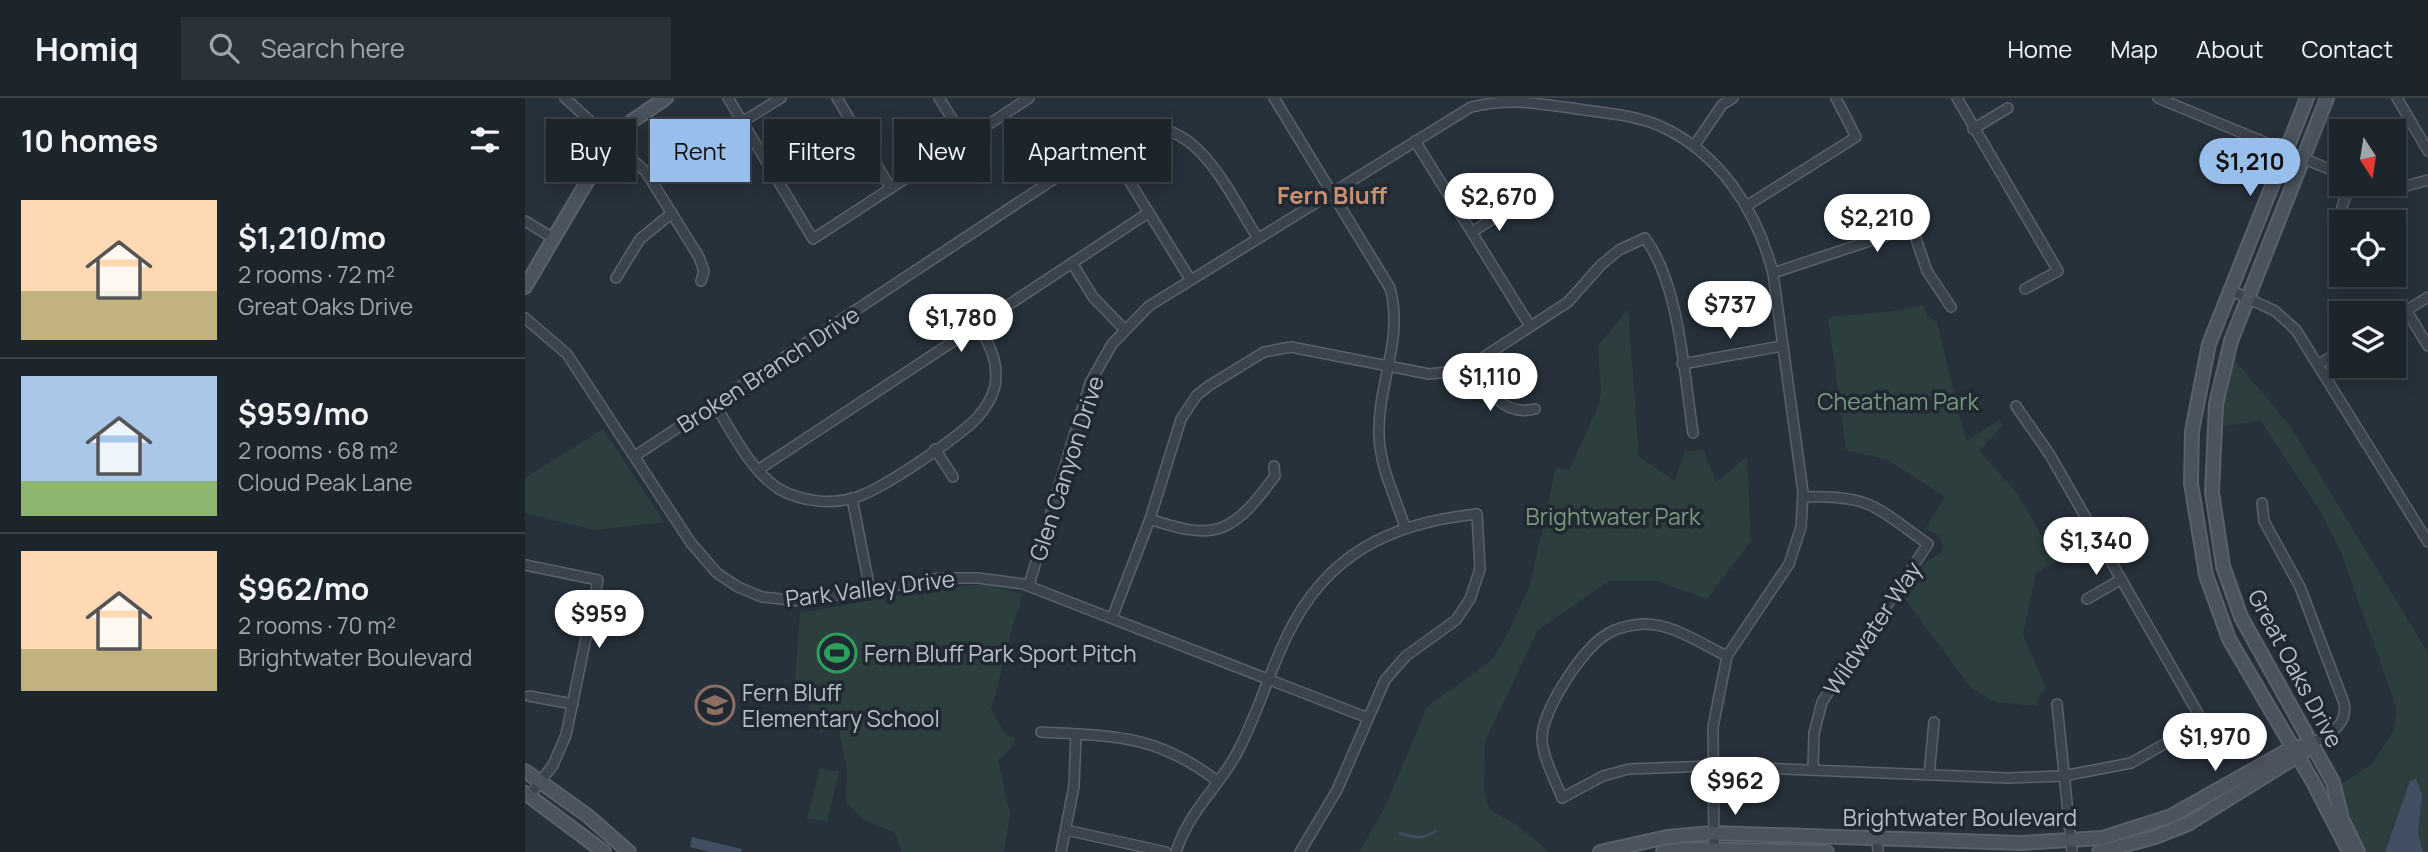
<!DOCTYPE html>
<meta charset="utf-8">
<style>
:root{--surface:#1d252c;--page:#2a3138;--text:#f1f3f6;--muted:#a0a5a9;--line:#3b4248;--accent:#98beeb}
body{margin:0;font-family:Manrope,sans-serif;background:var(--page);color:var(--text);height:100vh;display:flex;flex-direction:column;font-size:26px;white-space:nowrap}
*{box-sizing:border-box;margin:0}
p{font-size:23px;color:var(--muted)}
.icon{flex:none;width:38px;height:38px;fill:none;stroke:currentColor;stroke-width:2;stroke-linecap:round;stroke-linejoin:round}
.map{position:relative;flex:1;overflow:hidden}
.side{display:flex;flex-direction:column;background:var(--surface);width:525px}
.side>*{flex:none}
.banner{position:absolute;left:21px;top:21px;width:665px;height:63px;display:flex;gap:14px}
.needle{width:46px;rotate:168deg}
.fabs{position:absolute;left:1804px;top:21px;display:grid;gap:14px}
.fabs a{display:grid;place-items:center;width:77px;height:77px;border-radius:0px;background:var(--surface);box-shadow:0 4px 18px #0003,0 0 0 2px var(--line);font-size:35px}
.price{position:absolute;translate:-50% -60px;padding:0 16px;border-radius:24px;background:#fff;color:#222;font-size:23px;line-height:46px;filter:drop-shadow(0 2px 4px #0008)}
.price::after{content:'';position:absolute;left:50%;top:42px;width:21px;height:16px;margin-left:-10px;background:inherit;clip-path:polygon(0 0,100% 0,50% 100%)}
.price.on{background:var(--accent);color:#111}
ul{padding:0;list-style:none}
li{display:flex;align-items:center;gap:21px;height:175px;padding:0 21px}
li+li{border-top:2px solid var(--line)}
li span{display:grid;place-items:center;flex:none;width:196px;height:140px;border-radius:0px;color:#555}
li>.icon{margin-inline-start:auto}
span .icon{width:84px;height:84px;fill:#fffc;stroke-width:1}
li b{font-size:30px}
h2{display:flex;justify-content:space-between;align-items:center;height:84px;padding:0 21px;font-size:30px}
.chip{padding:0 24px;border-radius:0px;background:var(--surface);box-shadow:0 4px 18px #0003,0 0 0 2px var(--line);font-size:24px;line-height:63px}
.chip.on{background:var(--accent);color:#111}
header{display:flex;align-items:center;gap:42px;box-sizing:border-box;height:98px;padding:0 35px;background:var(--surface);border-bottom:2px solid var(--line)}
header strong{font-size:33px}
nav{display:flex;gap:38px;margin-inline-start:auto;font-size:24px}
.search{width:490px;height:63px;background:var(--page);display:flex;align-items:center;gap:18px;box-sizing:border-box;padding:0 24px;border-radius:0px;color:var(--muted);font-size:26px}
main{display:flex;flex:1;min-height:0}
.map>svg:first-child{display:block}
.green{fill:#2c3f3e}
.water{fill:#405062}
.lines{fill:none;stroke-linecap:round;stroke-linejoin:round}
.stream{stroke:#405062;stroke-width:2.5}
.street-casing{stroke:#59616a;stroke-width:12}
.secondary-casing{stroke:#59616a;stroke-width:16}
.street{stroke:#3b434c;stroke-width:9}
.secondary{stroke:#4a535e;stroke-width:12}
.labels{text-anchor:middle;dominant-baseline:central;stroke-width:7;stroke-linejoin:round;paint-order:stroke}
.street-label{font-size:23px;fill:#b7bec7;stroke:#202831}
.park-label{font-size:23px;fill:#78997e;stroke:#202831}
.poi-label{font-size:23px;fill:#b7bec7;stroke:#202831;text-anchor:start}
.neighbourhood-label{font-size:24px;font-weight:bold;fill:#c79171;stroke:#202831}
</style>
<header>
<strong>Homiq</strong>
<div class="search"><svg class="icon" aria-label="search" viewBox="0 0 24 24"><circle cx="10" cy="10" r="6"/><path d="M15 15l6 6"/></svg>Search here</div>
<nav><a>Home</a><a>Map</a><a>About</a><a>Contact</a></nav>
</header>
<main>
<section class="side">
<h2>10 homes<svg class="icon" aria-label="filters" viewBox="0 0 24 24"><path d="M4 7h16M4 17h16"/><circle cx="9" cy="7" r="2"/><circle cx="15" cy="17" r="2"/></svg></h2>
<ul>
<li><span style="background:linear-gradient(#ffd9b3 65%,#c2b280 0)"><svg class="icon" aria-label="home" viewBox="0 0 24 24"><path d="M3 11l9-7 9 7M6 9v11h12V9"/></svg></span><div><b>$1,210/mo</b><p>2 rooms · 72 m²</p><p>Great Oaks Drive</p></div></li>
<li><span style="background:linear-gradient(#a9c7e8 75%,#8fb573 0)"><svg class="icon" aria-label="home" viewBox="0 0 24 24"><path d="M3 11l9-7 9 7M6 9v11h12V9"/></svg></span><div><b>$959/mo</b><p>2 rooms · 68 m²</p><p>Cloud Peak Lane</p></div></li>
<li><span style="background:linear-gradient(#ffd9b3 70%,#c2b280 0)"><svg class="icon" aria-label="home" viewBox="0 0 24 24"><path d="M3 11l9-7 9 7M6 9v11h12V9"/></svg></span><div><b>$962/mo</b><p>2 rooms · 70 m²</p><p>Brightwater Boulevard</p></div></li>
</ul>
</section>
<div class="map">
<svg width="1903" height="754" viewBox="0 0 1903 754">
<rect width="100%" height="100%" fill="#27313b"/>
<g class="green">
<path d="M1398,207L1402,217L1412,224L1441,343L1474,322L1478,327L1454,353L1492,395L1531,463L1511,475L1498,537L1521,590L1514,598L1512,608L1471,604L1446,590L1377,497L1400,464L1417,454L1418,447L1412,436L1400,431L1420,399L1363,362L1321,352L1303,219L1370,213Z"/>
<path d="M1103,211L1114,359L1150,383L1160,354L1178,351L1191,384L1222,359L1226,443L1182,501L1132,483H1084L1013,532L960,643L959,692L965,712L993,728L1024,754H834L860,709L902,609L967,562L982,537L1005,487L1031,369L1044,373L1074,306L1076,293L1073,248Z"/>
<path d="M1707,259L1765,328L1903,555V754H1839L1820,716L1816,686L1846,667L1868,634L1872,611L1816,454L1795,413L1736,323L1699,328L1695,308Z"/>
<path d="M78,331L139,424L70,432L0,415V380Z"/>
<path d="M459,486L498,496C484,535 479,570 466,610L480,636L490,640L487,649L473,662L485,715L479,754H376L370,735L337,721L321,704L322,671L314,632L295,634L270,583L275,515L400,492Z"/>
<path d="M295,670L314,674L302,724L282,720Z"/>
</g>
<g class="water">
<path d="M1891,681L1897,696L1893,735L1898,754H1860L1885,683Z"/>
<path d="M167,739L217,751L216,754H184L165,749Z"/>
</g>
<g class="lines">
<path class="stream" d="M875,735C888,740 899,741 911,733"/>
<defs>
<g id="street">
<path d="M40,0L121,74L174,159L179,173L176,183"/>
<path d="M203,0L288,141L504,0"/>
<path d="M312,0L365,89"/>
<path d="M414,0L440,41"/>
<path d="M749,0L865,190C879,240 853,285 854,335C854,367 870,398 880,429"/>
<path d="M1432,0L1533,173L1500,191"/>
<path d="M1633,0L1816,76"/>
<path d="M1872,0L1903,53"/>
<path d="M217,24L256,0"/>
<path d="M1448,31L1483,10"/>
<path d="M890,43L1005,228"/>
<path d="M582,47L665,181"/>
<path d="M1169,48L1197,7L1208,0"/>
<path d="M1839,86L1874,90L1903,82"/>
<path d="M1223,107L1331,39L1311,0"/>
<path d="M0,123L28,140"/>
<path d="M1817,124V109L1825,86"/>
<path d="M947,134L985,110"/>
<path d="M547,165L568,199L599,231"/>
<path d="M1248,175L1387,129L1402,173L1426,209"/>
<path d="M91,180L115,141L147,115"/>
<path d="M1705,192L1750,213L1771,232L1903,444"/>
<path d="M1881,212L1903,248"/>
<path d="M0,220L42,256L166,445L192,475L213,489L237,499L275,503L415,480H453L498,486L843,620"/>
<path d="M1869,220L1903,199"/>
<path d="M948,266C962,291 977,319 1010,311"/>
<path d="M1157,266L1257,248"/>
<path d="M1793,267L1816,252"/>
<path d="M190,307C208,335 225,372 254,391C277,404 307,407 332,399C359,390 431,341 452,320C460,311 467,300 470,288C474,264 465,247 453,228"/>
<path d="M410,351L428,379"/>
<path d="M110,358L591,40C664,0 701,90 732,139"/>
<path d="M233,372L623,115"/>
<path d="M1278,399C1346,397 1349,408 1403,446L1297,604L1289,635L1288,671"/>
<path d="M327,400L345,492"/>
<path d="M1737,405L1739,423L1775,489L1819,605C1823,628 1804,636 1786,646"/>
<path d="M625,421C693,445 709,433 750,378L749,368"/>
<path d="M0,467L73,482L41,637L28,667L4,698"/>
<path d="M504,487L565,285L587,246L624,208L946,9C985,0 1008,5 1046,10C1075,15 1108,16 1135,28C1195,55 1232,113 1248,175L1278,394L1276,429L1264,466L1202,558L1188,629L1189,751"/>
<path d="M1562,501L1595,482"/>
<path d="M587,520L625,421L656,321L672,297L685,287L739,254L766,249L904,276L930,273L948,266L1043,204L1076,167L1094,152L1120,140C1155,187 1159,277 1168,335"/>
<path d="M1202,558C1176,546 1147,525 1118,526C1105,527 1092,530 1082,536C1058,550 1018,611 1017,639C1017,659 1030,681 1037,700L1078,678L1104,671L1186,668L1483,680L1538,678L1606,665L1678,624L1525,357L1491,308"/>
<path d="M4,598L48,606"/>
<path d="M1532,606L1547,754"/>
<path d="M516,634C589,638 630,636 691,682"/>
<path d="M1404,677L1409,624"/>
<path d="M541,732L641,754"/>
<path d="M1352,741L1353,754"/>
<path d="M536,754L549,688L551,636"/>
<path d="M651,754C665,710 695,689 714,651C733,614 744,575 762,538C801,456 865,425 952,416L955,471L945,501L931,522L881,558L860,582L812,692L775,754"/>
</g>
<g id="secondary">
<path d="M1782,0L1684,246L1667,333L1666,385L1681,477L1704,541L1788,684L1824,754"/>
<path d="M1802,0L1706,243L1691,306L1687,394L1698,468L1716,519L1808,684L1817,721L1833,754"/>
<path d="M0,189L83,48L107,23L141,0"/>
<path d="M0,673L63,718L104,754"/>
<path d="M0,695L79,754"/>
<path d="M1075,754L1142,739L1188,735L1496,745L1577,740L1646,718L1767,650L1786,646"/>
<path d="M1138,754L1161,751L1302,754"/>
<path d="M1574,754L1630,739L1663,726L1779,654"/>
</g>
</defs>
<use href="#street" class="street-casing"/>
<use href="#secondary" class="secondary-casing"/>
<use href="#street" class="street"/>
<use href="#secondary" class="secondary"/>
</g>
<defs>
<symbol id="stadium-ring" viewBox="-11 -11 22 22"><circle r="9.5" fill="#202831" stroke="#2e9e5b" stroke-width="1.5"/><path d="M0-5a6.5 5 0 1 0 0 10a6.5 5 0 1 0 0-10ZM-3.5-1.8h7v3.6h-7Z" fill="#2e9e5b"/></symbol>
<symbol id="school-ring" viewBox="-11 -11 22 22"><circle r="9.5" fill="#202831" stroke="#8d6e63" stroke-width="1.5"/><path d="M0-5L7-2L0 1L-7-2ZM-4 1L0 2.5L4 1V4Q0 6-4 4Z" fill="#8d6e63"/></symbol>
</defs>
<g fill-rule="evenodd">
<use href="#stadium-ring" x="290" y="533" width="44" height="44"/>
<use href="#school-ring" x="168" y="585" width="44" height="44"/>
</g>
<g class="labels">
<g class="street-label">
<text transform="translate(243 271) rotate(-33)">Broken Branch Drive</text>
<text transform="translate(541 370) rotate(-72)">Glen Canyon Drive</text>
<text transform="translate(345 490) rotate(-7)">Park Valley Drive</text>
<text transform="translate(1347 530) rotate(-56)">Wildwater Way</text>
<text transform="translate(1771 570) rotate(62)">Great Oaks Drive</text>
<text x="1435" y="719">Brightwater Boulevard</text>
</g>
<g class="park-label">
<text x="1373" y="303">Cheatham Park</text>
<text x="1088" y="418">Brightwater Park</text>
</g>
<g class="poi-label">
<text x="339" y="555">Fern Bluff Park Sport Pitch</text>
<text x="217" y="594">Fern Bluff<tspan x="217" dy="26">Elementary School</tspan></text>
</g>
<g class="neighbourhood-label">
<text x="807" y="96">Fern Bluff</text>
</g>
</g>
</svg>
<div class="fabs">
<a><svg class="needle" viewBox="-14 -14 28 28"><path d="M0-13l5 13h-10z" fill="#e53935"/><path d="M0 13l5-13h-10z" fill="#a0a5a9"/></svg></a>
<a><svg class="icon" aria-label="locate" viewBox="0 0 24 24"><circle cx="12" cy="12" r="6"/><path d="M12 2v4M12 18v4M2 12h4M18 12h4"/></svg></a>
<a><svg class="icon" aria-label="layers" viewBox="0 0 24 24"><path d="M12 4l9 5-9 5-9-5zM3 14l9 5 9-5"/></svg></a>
</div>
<b class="price on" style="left:1725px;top:100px">$1,210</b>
<b class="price" style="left:974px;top:135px">$2,670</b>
<b class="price" style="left:1352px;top:156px">$2,210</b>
<b class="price" style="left:1205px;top:243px">$737</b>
<b class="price" style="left:436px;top:256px">$1,780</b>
<b class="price" style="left:965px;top:315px">$1,110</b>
<b class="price" style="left:1571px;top:479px">$1,340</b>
<b class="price" style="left:74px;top:552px">$959</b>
<b class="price" style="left:1690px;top:675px">$1,970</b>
<b class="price" style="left:1210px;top:719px">$962</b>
<div class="banner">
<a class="chip">Buy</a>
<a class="chip on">Rent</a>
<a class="chip">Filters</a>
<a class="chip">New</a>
<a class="chip">Apartment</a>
</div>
</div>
</main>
